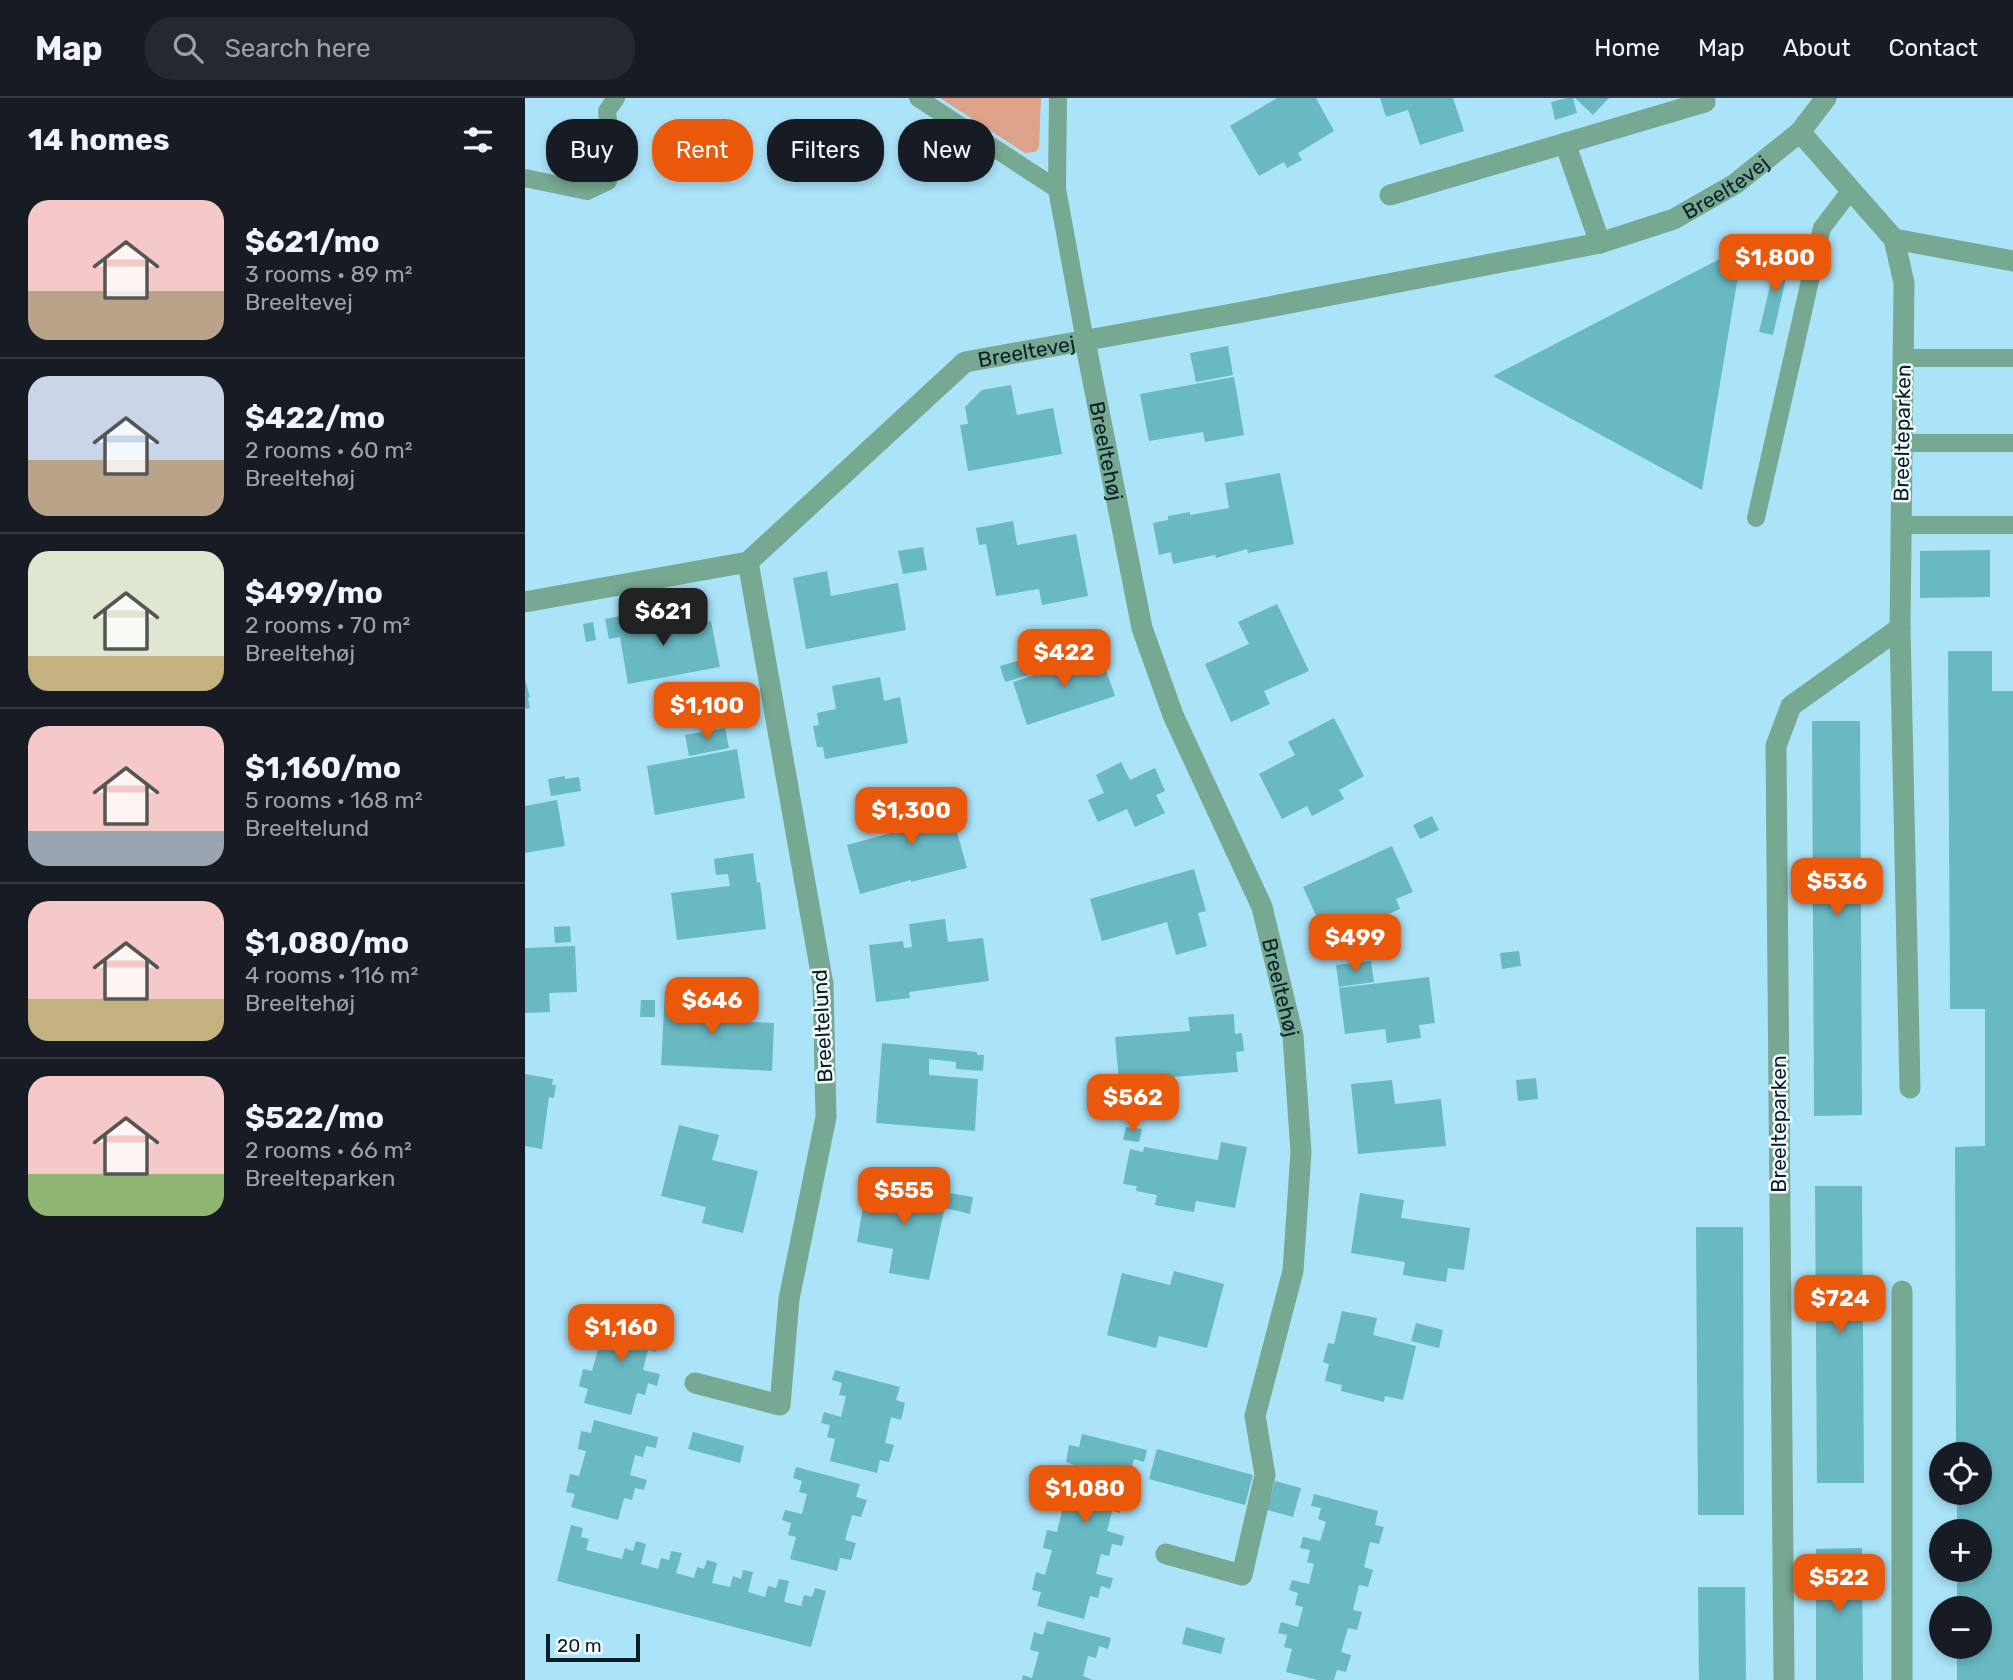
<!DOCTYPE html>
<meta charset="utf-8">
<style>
:root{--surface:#171b24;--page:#242831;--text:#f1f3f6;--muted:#9ea1a6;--line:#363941;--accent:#ea580c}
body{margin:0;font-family:Rubik,sans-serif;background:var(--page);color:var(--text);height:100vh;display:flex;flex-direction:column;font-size:26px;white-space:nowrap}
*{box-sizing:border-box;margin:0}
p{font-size:23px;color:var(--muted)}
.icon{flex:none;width:38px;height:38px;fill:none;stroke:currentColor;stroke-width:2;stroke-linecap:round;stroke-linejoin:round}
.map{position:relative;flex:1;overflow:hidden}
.drawer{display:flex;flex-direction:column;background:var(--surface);width:525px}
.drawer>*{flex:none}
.hud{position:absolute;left:21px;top:21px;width:665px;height:63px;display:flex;gap:14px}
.buttons{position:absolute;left:1404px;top:1344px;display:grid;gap:14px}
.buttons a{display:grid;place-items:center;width:63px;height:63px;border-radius:50%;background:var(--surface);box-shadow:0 4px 10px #0003;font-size:35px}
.scale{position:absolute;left:21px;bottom:18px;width:94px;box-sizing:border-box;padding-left:7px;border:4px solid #081f27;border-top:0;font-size:19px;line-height:24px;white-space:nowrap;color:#081f27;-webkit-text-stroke:5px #f6fbfd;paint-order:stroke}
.price{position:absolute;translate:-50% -60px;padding:0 16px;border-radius:14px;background:var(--accent);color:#fff;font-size:23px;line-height:46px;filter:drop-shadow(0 2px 4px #0008)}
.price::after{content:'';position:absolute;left:50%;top:42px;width:21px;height:16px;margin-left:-10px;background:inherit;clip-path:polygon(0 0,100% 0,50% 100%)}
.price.current{background:#222;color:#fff}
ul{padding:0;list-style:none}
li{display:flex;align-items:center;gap:21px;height:175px;padding:0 28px}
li+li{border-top:2px solid var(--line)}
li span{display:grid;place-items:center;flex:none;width:196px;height:140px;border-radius:21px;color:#555}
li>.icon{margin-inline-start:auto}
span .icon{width:84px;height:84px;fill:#fffc;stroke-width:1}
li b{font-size:30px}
h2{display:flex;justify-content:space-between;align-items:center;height:84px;padding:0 28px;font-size:30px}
.pill{padding:0 24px;border-radius:28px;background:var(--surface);box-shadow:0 4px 10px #0003;font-size:24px;line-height:63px}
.pill.current{background:var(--accent);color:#fff}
header{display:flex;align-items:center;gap:42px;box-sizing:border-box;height:98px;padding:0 35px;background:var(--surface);border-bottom:2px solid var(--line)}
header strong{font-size:33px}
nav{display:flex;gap:38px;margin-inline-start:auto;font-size:24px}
.search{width:490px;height:63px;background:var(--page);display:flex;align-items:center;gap:18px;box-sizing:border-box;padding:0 24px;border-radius:28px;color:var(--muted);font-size:26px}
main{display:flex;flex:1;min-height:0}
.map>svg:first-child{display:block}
.green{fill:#dca38a}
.building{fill:#69b9c2}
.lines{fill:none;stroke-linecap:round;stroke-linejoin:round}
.lane{stroke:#77a891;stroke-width:18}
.street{stroke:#77a891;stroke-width:21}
.labels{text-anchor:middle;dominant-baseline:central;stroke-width:5;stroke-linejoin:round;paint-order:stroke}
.street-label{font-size:21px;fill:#081f27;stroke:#f6fbfd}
</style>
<header>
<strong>Map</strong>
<div class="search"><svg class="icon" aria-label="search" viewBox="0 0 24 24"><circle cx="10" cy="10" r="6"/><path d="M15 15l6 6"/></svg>Search here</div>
<nav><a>Home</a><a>Map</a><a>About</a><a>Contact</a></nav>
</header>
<main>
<section class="drawer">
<h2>14 homes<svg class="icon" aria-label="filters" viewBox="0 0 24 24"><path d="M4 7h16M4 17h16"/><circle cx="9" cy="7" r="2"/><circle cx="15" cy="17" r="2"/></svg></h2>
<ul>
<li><span style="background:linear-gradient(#f6c9c9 65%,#b9a48a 0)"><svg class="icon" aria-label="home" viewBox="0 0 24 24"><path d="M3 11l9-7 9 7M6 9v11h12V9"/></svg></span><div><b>$621/mo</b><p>3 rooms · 89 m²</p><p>Breeltevej</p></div></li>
<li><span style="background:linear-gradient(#c9d6e8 60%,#b9a48a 0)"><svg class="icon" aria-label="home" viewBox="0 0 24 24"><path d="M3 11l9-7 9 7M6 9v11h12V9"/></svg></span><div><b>$422/mo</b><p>2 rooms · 60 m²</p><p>Breeltehøj</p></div></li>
<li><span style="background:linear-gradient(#dfe7d0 75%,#c2b280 0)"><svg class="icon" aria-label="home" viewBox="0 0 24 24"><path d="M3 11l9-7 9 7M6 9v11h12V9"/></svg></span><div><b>$499/mo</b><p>2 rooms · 70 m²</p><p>Breeltehøj</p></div></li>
<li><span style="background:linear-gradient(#f6c9c9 75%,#9aa5b1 0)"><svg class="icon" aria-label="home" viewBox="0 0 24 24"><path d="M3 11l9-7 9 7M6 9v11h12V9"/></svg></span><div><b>$1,160/mo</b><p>5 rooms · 168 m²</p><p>Breeltelund</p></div></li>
<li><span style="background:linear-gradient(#f6c9c9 70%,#c2b280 0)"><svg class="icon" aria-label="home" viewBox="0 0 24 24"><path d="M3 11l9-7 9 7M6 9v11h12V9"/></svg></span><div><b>$1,080/mo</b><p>4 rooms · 116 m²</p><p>Breeltehøj</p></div></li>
<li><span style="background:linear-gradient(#f6c9c9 70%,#8fb573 0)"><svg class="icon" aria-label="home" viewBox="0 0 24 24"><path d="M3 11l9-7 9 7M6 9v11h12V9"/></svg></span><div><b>$522/mo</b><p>2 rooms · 66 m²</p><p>Breelteparken</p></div></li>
</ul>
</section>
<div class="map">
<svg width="1488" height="1582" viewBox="0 0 1488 1582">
<rect width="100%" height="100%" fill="#abe3f9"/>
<path class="green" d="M415,0H516L514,50L510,54L500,55Z"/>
<g class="building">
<path d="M752,0H791L809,33L773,55L777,62L762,70L759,64L734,78L705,28Z"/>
<path d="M855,0H928L939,33L895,47L883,12L861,19Z"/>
<path d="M1042,0H1048L1052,15L1030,22L1026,4Z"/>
<path d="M1050,0H1084L1068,17Z"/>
<path d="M1218,149L1177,392L968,278Z"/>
<path d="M1253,155L1266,158L1248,237L1234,234Z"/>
<path d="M703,248L708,277L671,284L665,255Z"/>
<path d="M709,279L719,337L680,344L678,334L624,343L615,296Z"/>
<path d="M486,287L492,317L528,310L537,356L443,373L435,327L443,326L440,309L457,292Z"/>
<path d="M755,375L769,446L723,455L722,451L691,460L690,457L648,466L646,454L634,457L628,425L643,422V418L665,414V417L704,410L700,385Z"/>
<path d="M488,423L492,447L551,436L563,498L517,507L514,491L471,498L461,446L454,447L451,430Z"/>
<path d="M398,449L402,472L378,476L373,453Z"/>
<path d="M1465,452V499L1395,500V453Z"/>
<path d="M302,473L306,498L373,485L381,532L281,551L268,480Z"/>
<path d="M752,506L784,573L739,593L745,606L706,624L680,566L724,546L713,524Z"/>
<path d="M121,513L125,534L186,523L195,569L103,586L95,539L84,541L80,521Z"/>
<path d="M68,524L71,542L61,544L58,526Z"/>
<path d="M1423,553H1467V593H1488V1582H1432V1549H1454V1510H1432V1472H1454V1433H1432V1395H1454V1356H1431L1430,1049L1460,1048V911H1425Z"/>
<path d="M575,555L590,598L502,627L488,584Z"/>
<path d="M512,557L517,573L480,584L475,568Z"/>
<path d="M355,579L359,603L375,599L383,645L300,661L298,649H292L288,628L294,627L292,615L311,611L307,588Z"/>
<path d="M0,582L5,599L3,600L5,610L0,611Z"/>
<path d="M809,620L839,678L814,692L819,701L787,718L782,708L757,721L734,676L770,657L763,644Z"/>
<path d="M1287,623H1335L1337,1017L1289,1018Z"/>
<path d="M200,630L204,650L164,658L160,637Z"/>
<path d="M212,651L220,700L130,717L122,668Z"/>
<path d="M596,664L605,682L630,670L640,693L631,697L640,715L610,729L602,711L573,724L563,702L579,695L571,677Z"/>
<path d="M40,678V681L54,679L56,693L26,698L23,681Z"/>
<path d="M420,690L442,770L386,784V782L335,796L322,747L388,729L381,701Z"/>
<path d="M32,702L40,748L0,755V708Z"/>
<path d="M907,718L914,732L895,741L888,727Z"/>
<path d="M867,748L888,794L871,801L875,811L839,827L835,818L799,835L778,789Z"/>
<path d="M228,755L232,785L235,784L241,831L152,842L146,795L205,788L203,776L191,777L189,761Z"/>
<path d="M669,771L681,813L673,815L682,848L651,857L642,824L577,843L565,801Z"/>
<path d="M420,821L423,844L458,840L464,883L384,894L385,900L351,904L344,847L378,843L379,850L387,849L384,826Z"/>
<path d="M45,828L46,844L30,845L29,829Z"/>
<path d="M50,848L52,894L24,895L25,914L0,915V850Z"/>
<path d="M994,853L996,868L977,871L975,855Z"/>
<path d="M846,863L849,884L814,889L811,867Z"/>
<path d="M904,879L910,925L894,927L896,940L862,945L860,931L820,936L814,890Z"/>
<path d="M140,893L187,895L185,922L249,925L247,973L136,967Z"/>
<path d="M116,902H130V919H115Z"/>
<path d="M709,916L710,936L717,935L719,953L711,954L713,974L594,983L590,939L665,933L663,919Z"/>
<path d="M357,945L452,954V957H459L458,973L431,971V964L404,961V977L453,981L450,1033L351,1025Z"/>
<path d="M0,976L28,981L27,987H31L29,1000L24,999L17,1051L0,1048Z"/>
<path d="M1011,980L1013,1001L993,1003L991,982Z"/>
<path d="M867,982L870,1006L916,1001L921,1048L833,1056L826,986Z"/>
<path d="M154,1027L194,1037L187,1062L233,1073L218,1135L177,1125L181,1109L136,1098Z"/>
<path d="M601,1029L617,1031L614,1044L598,1042Z"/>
<path d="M696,1044L722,1049L710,1110L671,1103L669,1114L630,1107L632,1097L611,1093L612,1088L598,1086L605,1051L618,1054L619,1049L693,1062Z"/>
<path d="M370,1078L409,1086L405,1110L419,1113L404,1182L364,1175L368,1151L332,1144L340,1097L366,1102Z"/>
<path d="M1290,1088H1337L1339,1385H1292Z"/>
<path d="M423,1095L448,1099L445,1116L420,1110Z"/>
<path d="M835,1095L879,1102L876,1120L945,1130L939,1172L923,1170L921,1184L878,1177L880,1164L826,1155Z"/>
<path d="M1171,1129H1218L1219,1417H1173Z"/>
<path d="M649,1173L699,1186L682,1250L634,1238L631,1250L582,1237L597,1175L645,1187Z"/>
<path d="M817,1213L852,1220L848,1237L891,1248L878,1302L860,1298L859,1304L816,1293L817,1287L800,1283L804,1266L798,1264L803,1245L809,1246Z"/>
<path d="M82,1217L146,1234L143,1245L134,1242L131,1254L123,1252L118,1272L135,1276L132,1288L123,1285L120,1297L112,1295L106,1317L59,1305L63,1291L54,1288L58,1271L67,1273L74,1248L65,1246L69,1228L78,1231Z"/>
<path d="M891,1225L918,1232L914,1250L886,1243Z"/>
<path d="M310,1272L375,1289L371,1302L380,1305L376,1322L366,1319L360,1345L369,1347L364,1364L355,1362L352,1375L305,1363L310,1341L302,1339L305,1327L296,1325L299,1314L316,1319L321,1298L314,1297L317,1285L307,1282Z"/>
<path d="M69,1322L133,1339L131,1350L121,1348L118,1359L110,1357L105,1377L122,1382L119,1392L110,1390L107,1402L99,1400L93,1422L46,1409L50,1396L41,1394L45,1376L54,1378L61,1353L53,1351L56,1333L66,1335Z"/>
<path d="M168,1334L219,1348L215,1365L163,1351Z"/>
<path d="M557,1336L622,1352L619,1364L609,1361L606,1373L598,1370L593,1391L611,1395L608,1406L598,1404L595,1415L587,1413L582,1433L599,1438L597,1448L587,1446L584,1458L576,1456L571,1476L588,1480L585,1491L576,1488L573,1500L565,1498L559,1521L512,1508L516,1494L507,1492L511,1474L520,1477L527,1452L518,1450L522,1432L532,1434L538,1409L530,1407L533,1389L543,1392L549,1367L541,1364L544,1347L554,1349Z"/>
<path d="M632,1351L728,1377L720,1407L624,1381Z"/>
<path d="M271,1369L335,1386L331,1399L342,1402L336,1419L327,1417L320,1442L331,1445L326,1462L315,1460L312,1473L265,1461L271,1439L263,1437L266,1425L257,1422L260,1412L277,1416L282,1396L274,1394L277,1383L268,1380Z"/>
<path d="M750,1383L776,1390L768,1419L742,1412Z"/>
<path d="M789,1396L853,1413L850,1427L859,1429L854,1446L845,1444L839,1469L848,1472L843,1489L834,1487L828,1512L837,1514L832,1532L823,1530L816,1554L826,1557L821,1574L812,1572L809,1582H793L761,1574L767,1551L759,1549L762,1537L753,1535L756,1524L773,1529L778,1509L770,1507L773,1495L764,1492L767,1482L784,1486L789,1466L782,1464L785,1452L775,1450L778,1439L795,1443L801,1424L793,1421L796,1410L786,1408Z"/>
<path d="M46,1427L58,1430L56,1439L64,1441L61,1452L97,1461L100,1450L108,1453L111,1443L121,1446L116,1466L133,1471L136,1460L144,1462L146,1453L157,1455L151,1475L169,1480L172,1469L179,1471L182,1462L192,1465L187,1485L205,1489L208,1478L216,1481L218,1472L228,1474L223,1494L240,1499L243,1488L251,1490L254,1481L264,1483L259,1504L276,1508L279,1497L287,1499L290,1490L301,1493L286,1549L32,1483Z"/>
<path d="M1337,1450L1338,1582H1291V1451Z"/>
<path d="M1173,1489H1220L1221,1582H1174Z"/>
<path d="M522,1523L586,1540L583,1551L574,1548L571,1560L563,1558L558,1578L568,1582H497L498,1577L507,1580L514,1554L505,1552L509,1534L518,1537Z"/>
<path d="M661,1529L700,1540L696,1556L657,1546Z"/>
</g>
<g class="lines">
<g class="lane">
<path d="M393,0L532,91"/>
<path d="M533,0L532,91L560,243"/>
<path d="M0,80L62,93L83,83L88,66L82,13L91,0"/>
<path d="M1378,260H1488"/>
<path d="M1377,345H1488"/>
<path d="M1231,420L1297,130L1326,92"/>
<path d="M1376,427H1488"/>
</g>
<g class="street">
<path d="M1275,34L1369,141L1379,185L1375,530L1385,990"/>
<path d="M1040,45L1075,145"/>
<path d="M865,97L1180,4"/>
<path d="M1369,141L1488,163"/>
<path id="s1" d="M560,243L617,530L648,617L737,809L768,938L776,1054L768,1173L730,1318L740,1377L717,1477L641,1456"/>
<path id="s2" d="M0,504L223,464L440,264L718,214L1075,145L1149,121L1210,86L1275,34L1301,0"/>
<path d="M1377,1193V1582"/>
<path d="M170,1285L255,1307L264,1201L301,1019L298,886L223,464"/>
<path d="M1259,1582L1251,648L1266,608L1375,530"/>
</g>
</g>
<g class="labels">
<g class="street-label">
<text stroke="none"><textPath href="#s2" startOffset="1306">Breeltevej</textPath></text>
<text stroke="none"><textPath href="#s2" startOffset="584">Breeltevej</textPath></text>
<text transform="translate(1377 335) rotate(-89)">Breelteparken</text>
<text stroke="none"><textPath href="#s1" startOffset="112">Breeltehøj</textPath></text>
<text stroke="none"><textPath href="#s1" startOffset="679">Breeltehøj</textPath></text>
<text transform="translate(297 928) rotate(-93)">Breeltelund</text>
<text transform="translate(1253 1026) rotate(-90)">Breelteparken</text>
</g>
</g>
</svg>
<div class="buttons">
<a><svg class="icon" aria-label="locate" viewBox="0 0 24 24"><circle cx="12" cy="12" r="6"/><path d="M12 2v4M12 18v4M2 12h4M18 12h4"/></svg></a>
<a>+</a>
<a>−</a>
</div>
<div class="scale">20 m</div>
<b class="price" style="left:1250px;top:196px">$1,800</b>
<b class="price current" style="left:138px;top:550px">$621</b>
<b class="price" style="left:539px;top:591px">$422</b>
<b class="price" style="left:182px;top:644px">$1,100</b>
<b class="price" style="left:386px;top:749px">$1,300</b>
<b class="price" style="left:1312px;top:820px">$536</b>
<b class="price" style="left:830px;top:876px">$499</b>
<b class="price" style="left:187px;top:939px">$646</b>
<b class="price" style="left:608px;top:1036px">$562</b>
<b class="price" style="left:379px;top:1129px">$555</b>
<b class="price" style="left:1315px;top:1237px">$724</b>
<b class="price" style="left:96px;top:1266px">$1,160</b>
<b class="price" style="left:560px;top:1427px">$1,080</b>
<b class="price" style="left:1314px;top:1516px">$522</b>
<div class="hud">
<a class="pill">Buy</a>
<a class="pill current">Rent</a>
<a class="pill">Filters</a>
<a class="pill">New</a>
</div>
</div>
</main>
